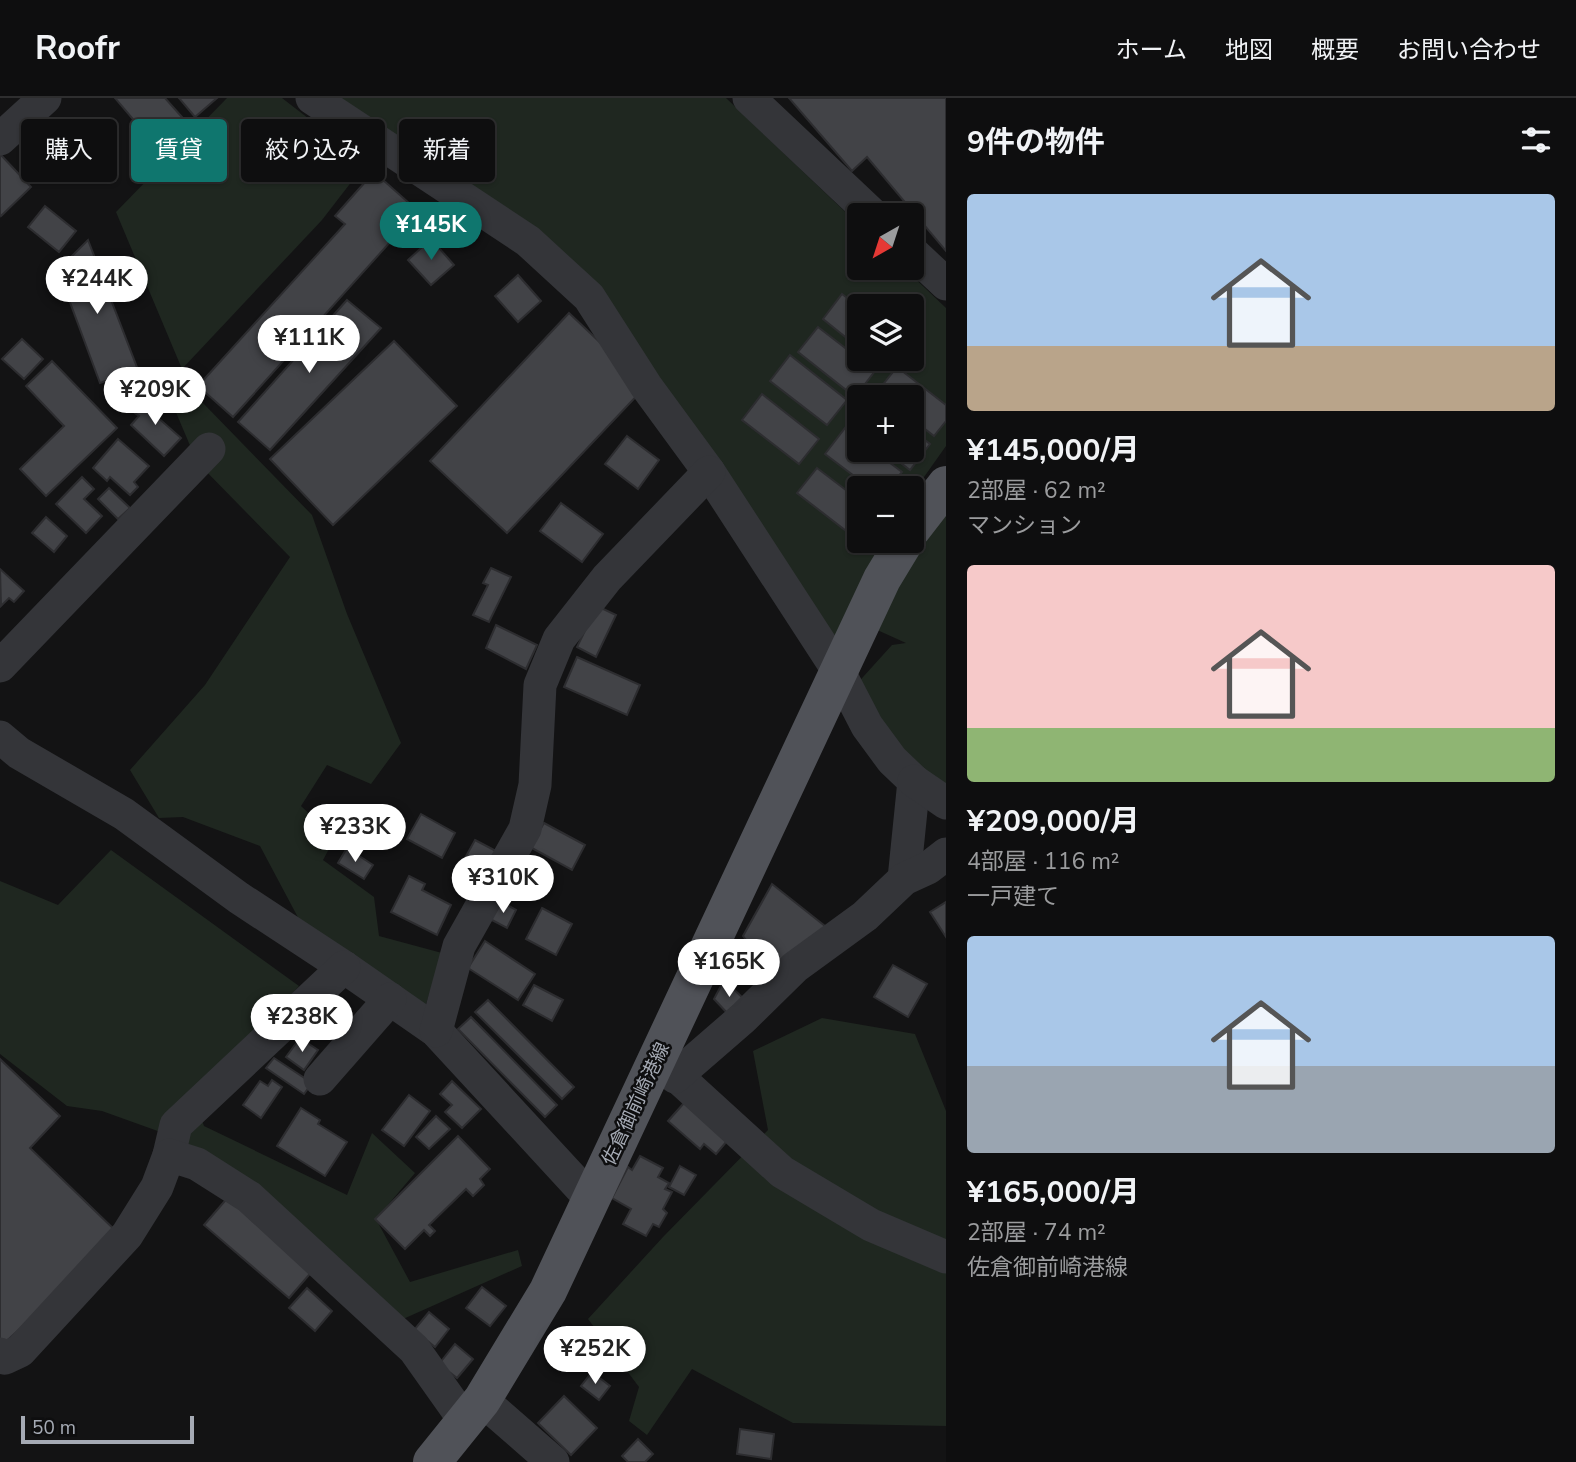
<!DOCTYPE html>
<html lang="ja">
<meta charset="utf-8">
<style>
:root{--surface:#0e0e0f;--page:#171718;--text:#f1f3f6;--muted:#9b9c9e;--line:#2e2e2f;--accent:#0f766e}
body{margin:0;font-family:"Nunito Sans","Noto Sans JP",sans-serif;background:var(--page);color:var(--text);height:100vh;display:flex;flex-direction:column;font-size:26px;white-space:nowrap}
*{box-sizing:border-box;margin:0}
p{font-size:23px;color:var(--muted)}
.icon{flex:none;width:38px;height:38px;fill:none;stroke:currentColor;stroke-width:2;stroke-linecap:round;stroke-linejoin:round}
.map{position:relative;flex:1;overflow:hidden}
.side{display:flex;flex-direction:column;background:var(--surface);width:630px}
.side>*{flex:none}
.guide{position:absolute;left:21px;top:21px;width:665px;height:63px;display:flex;gap:14px}
.needle{width:46px;rotate:219deg}
.buttons{position:absolute;left:847px;top:105px;display:grid;gap:14px}
.buttons a{display:grid;place-items:center;width:77px;height:77px;border-radius:7px;background:var(--surface);box-shadow:0 2px 5px #0004,0 0 0 2px var(--line);font-size:35px}
.scale{position:absolute;left:21px;bottom:18px;width:173px;box-sizing:border-box;padding-left:7px;border:4px solid #a5aab4;border-top:0;font-size:19px;line-height:24px;white-space:nowrap;color:#a5aab4;-webkit-text-stroke:5px #0e0e0f;paint-order:stroke}
.price{position:absolute;translate:-50% -60px;padding:0 16px;border-radius:24px;background:#fff;color:#222;font-size:23px;line-height:46px;filter:drop-shadow(0 2px 4px #0008)}
.price::after{content:'';position:absolute;left:50%;top:42px;width:21px;height:16px;margin-left:-10px;background:inherit;clip-path:polygon(0 0,100% 0,50% 100%)}
.price.active{background:var(--accent);color:#fff}
ul{padding:0;list-style:none}
li{display:grid;align-content:center;gap:14px;height:371px;padding:0 21px}
li span{display:grid;place-items:center;height:217px;border-radius:7px;color:#555}
li>.icon{margin-inline-start:auto}
span .icon{width:126px;height:126px;fill:#fffc;stroke-width:1}
li b{font-size:30px}
h2{display:flex;justify-content:space-between;align-items:center;height:84px;padding:0 21px;font-size:30px}
.chip{padding:0 24px;border-radius:7px;background:var(--surface);box-shadow:0 2px 5px #0004,0 0 0 2px var(--line);font-size:24px;line-height:63px}
.chip.active{background:var(--accent);color:#fff}
header{display:flex;align-items:center;gap:42px;box-sizing:border-box;height:98px;padding:0 35px;background:var(--surface);border-bottom:2px solid var(--line)}
header strong{font-size:33px}
nav{display:flex;gap:38px;margin-inline-start:auto;font-size:24px}
main{display:flex;flex:1;min-height:0}
.map>svg:first-child{display:block}
.green{fill:#1f2720;fill-rule:evenodd}
.building{fill:#424347;stroke:#2d2d30;stroke-width:2}
.lines{fill:none;stroke-linecap:round;stroke-linejoin:round}
.minor{stroke:#343539;stroke-width:33}
.major{stroke:#505258;stroke-width:38}
.labels{text-anchor:middle;dominant-baseline:central;stroke-width:5;stroke-linejoin:round;paint-order:stroke}
.street-label{font-size:19px;fill:#a5aab4;stroke:#0e0e0f}
</style>
<header>
<strong>Roofr</strong>
<nav><a>ホーム</a><a>地図</a><a>概要</a><a>お問い合わせ</a></nav>
</header>
<main>
<div class="map">
<svg width="946" height="1364" viewBox="0 0 946 1364">
<rect width="100%" height="100%" fill="#131314"/>
<g class="green">
<path d="M227,0H282L366,65L322,122L182,271L116,114Z"/>
<path d="M330,0H726L859,127V170H904L946,210V348L912,396V390H859V443H882L836,546L593,187ZM859,208H912V261H859ZM859,299H912V352H859Z"/>
<path d="M186,292L203,305L312,417L347,516L401,645L371,686L327,667L301,708L335,740L323,762L374,799L379,838L442,855L423,916L310,842L260,748L183,719L159,720L130,672L205,587L290,459L197,364L172,305Z"/>
<path d="M946,408V688L919,677L854,589L892,547L906,545L875,531L895,483Z"/>
<path d="M111,752L299,888L195,1004L204,1028L347,1097L372,1035L415,1075L376,1121L410,1184L518,1152L522,1168L383,1230L180,1041L102,1013L67,1008L0,956V783L58,807Z"/>
<path d="M822,920L915,936L946,1013V1328L793,1325L692,1271L647,1337L629,1323L639,1289L588,1221L663,1139L768,1032L753,953Z"/>
</g>
<g class="building">
<path d="M115,0H165L189,27L160,53Z"/>
<path d="M179,0H217L195,19Z"/>
<path d="M789,0H946V153L867,59L852,73Z"/>
<path d="M62,25L107,62L89,84L44,48Z"/>
<path d="M0,56L31,89L1,118L0,116Z"/>
<path d="M374,74L418,113L233,319L198,288L345,126L335,118Z"/>
<path d="M45,108L76,133L59,154L28,129Z"/>
<path d="M431,141L454,167L431,187L408,162Z"/>
<path d="M88,142L138,272L100,285L58,172Z"/>
<path d="M518,177L541,203L518,224L495,198Z"/>
<path d="M842,196L859,209V250L823,221Z"/>
<path d="M347,202L381,230L270,352L238,324Z"/>
<path d="M569,215L646,288L507,435L430,363Z"/>
<path d="M818,229L875,273L855,299L798,254Z"/>
<path d="M22,241L43,261L24,281L2,261Z"/>
<path d="M394,243L457,308L333,427L270,361Z"/>
<path d="M790,257L847,302L827,327L770,283Z"/>
<path d="M52,263L117,330L46,398L20,371L64,328L26,288Z"/>
<path d="M897,269L946,307V323L934,338L912,321V299H884L877,294Z"/>
<path d="M762,296L819,341L799,366L742,322Z"/>
<path d="M150,299L163,310L156,318L181,340L164,358L131,327L139,318L135,315Z"/>
<path d="M845,330L859,341V352H873L902,374L889,390H870L825,356Z"/>
<path d="M912,332L930,346L910,372L884,352H912Z"/>
<path d="M627,338L659,362L638,391L605,366Z"/>
<path d="M118,341L149,368L134,384L138,389L130,397L110,379L107,383L93,370Z"/>
<path d="M817,370L859,402V432L854,439L797,395Z"/>
<path d="M82,379L94,391L84,401L102,418L86,435L56,406Z"/>
<path d="M109,390L130,410L118,421L98,401Z"/>
<path d="M561,405L603,436L582,464L540,433Z"/>
<path d="M46,419L67,438L54,454L32,435Z"/>
<path d="M491,470L511,479L489,524L473,517L488,487L483,485Z"/>
<path d="M0,471L24,493L14,504L9,500L1,508Z"/>
<path d="M597,508L616,517L596,559L577,549Z"/>
<path d="M496,527L537,547L526,571L486,550Z"/>
<path d="M577,559L640,587L627,617L564,589Z"/>
<path d="M421,716L455,735L442,760L407,741Z"/>
<path d="M544,725L585,747L572,772L530,749Z"/>
<path d="M475,742L496,753L486,771L465,760Z"/>
<path d="M347,750L373,767L364,781L338,765Z"/>
<path d="M409,778L425,786L422,792L451,807L437,837L391,814Z"/>
<path d="M772,786L830,832L773,878L743,838Z"/>
<path d="M500,803L516,812L507,830L490,821Z"/>
<path d="M946,804V839L930,814Z"/>
<path d="M542,810L572,826L556,857L526,841Z"/>
<path d="M485,843L535,876L518,902L468,870Z"/>
<path d="M893,867L927,886L908,919L874,899Z"/>
<path d="M724,882L746,903L730,918L714,901Z"/>
<path d="M534,887L563,902L552,923L523,907Z"/>
<path d="M488,902L574,989L562,1001L475,914Z"/>
<path d="M471,919L557,1007L545,1019L458,931Z"/>
<path d="M300,940L318,952L304,972L286,959Z"/>
<path d="M274,960L312,985L304,996L266,970Z"/>
<path d="M0,961L60,1018L30,1050L121,1138L0,1249Z"/>
<path d="M272,982L282,989L261,1020L243,1007L260,983L268,988Z"/>
<path d="M452,983L481,1011L462,1030L445,1014L452,1007L440,996Z"/>
<path d="M409,997L430,1013L404,1048L382,1032Z"/>
<path d="M684,1005L727,1043L716,1056L704,1046L700,1051L668,1023Z"/>
<path d="M301,1010L320,1022L318,1026L347,1044L325,1078L277,1048Z"/>
<path d="M436,1018L450,1031L429,1051L416,1039Z"/>
<path d="M458,1038L490,1071L480,1081L484,1087L473,1098L466,1091L429,1127L435,1133L430,1138L424,1132L405,1151L375,1121Z"/>
<path d="M640,1058L663,1070L658,1079L669,1085L665,1091L672,1094L663,1111L667,1115L659,1129L653,1126L646,1138L623,1126L631,1111L612,1100L628,1069L632,1072Z"/>
<path d="M680,1068L696,1077L684,1097L669,1089Z"/>
<path d="M230,1097L315,1170L289,1200L204,1127Z"/>
<path d="M482,1189L506,1208L490,1228L466,1210Z"/>
<path d="M307,1190L332,1213L315,1233L289,1210Z"/>
<path d="M429,1214L449,1231L435,1249L414,1232Z"/>
<path d="M455,1246L473,1261L457,1280L439,1266Z"/>
<path d="M592,1274L610,1288L599,1302L581,1288Z"/>
<path d="M564,1298L597,1330L571,1357L538,1325Z"/>
<path d="M740,1331L774,1336L771,1361L737,1356Z"/>
<path d="M638,1341L653,1356L645,1364H628L622,1358Z"/>
</g>
<g class="lines">
<g class="minor">
<path d="M312,0L528,143L589,199L646,288L709,374L839,574L867,628L892,662L914,683L904,781"/>
<path d="M749,0L873,117"/>
<path d="M0,41L45,0"/>
<path d="M912,154L946,186"/>
<path d="M0,568L209,351"/>
<path d="M0,639L19,655L124,716L239,800L344,869L436,933L591,1101"/>
<path d="M914,683L946,705"/>
<path d="M436,933L459,848L525,731L535,687L540,587L559,541L607,480L709,374"/>
<path d="M658,961L782,1074L871,1127L946,1159"/>
<path d="M675,979L743,920L795,869L865,818L904,781L928,770L946,756"/>
<path d="M320,981L390,901"/>
<path d="M169,1057L176,1027L344,869"/>
<path d="M0,1256L5,1260L20,1253L127,1137L157,1089L169,1057L197,1066L249,1099L414,1251L465,1323"/>
<path d="M482,1302L553,1364"/>
</g>
<g class="major">
<path d="M912,431L946,387"/>
<path d="M432,1364L482,1302L548,1193L882,481L905,443"/>
</g>
</g>
<g class="labels">
<g class="street-label">
<text transform="translate(636 1006) rotate(-65)">佐倉御前崎港線</text>
</g>
</g>
</svg>
<div class="buttons">
<a><svg class="needle" viewBox="-14 -14 28 28"><path d="M0-13l5 13h-10z" fill="#e53935"/><path d="M0 13l5-13h-10z" fill="#9b9c9e"/></svg></a>
<a><svg class="icon" aria-label="layers" viewBox="0 0 24 24"><path d="M12 4l9 5-9 5-9-5zM3 14l9 5 9-5"/></svg></a>
<a>+</a>
<a>−</a>
</div>
<div class="scale">50 m</div>
<b class="price active" style="left:431px;top:164px">¥145K</b>
<b class="price" style="left:97px;top:218px">¥244K</b>
<b class="price" style="left:309px;top:277px">¥111K</b>
<b class="price" style="left:155px;top:329px">¥209K</b>
<b class="price" style="left:355px;top:766px">¥233K</b>
<b class="price" style="left:503px;top:817px">¥310K</b>
<b class="price" style="left:729px;top:901px">¥165K</b>
<b class="price" style="left:302px;top:956px">¥238K</b>
<b class="price" style="left:595px;top:1288px">¥252K</b>
<div class="guide">
<a class="chip">購入</a>
<a class="chip active">賃貸</a>
<a class="chip">絞り込み</a>
<a class="chip">新着</a>
</div>
</div>
<section class="side">
<h2>9件の物件<svg class="icon" aria-label="filters" viewBox="0 0 24 24"><path d="M4 7h16M4 17h16"/><circle cx="9" cy="7" r="2"/><circle cx="15" cy="17" r="2"/></svg></h2>
<ul>
<li><span style="background:linear-gradient(#a9c7e8 70%,#b9a48a 0)"><svg class="icon" aria-label="home" viewBox="0 0 24 24"><path d="M3 11l9-7 9 7M6 9v11h12V9"/></svg></span><div><b>¥145,000/月</b><p>2部屋 · 62 m²</p><p>マンション</p></div></li>
<li><span style="background:linear-gradient(#f6c9c9 75%,#8fb573 0)"><svg class="icon" aria-label="home" viewBox="0 0 24 24"><path d="M3 11l9-7 9 7M6 9v11h12V9"/></svg></span><div><b>¥209,000/月</b><p>4部屋 · 116 m²</p><p>一戸建て</p></div></li>
<li><span style="background:linear-gradient(#a9c7e8 60%,#9aa5b1 0)"><svg class="icon" aria-label="home" viewBox="0 0 24 24"><path d="M3 11l9-7 9 7M6 9v11h12V9"/></svg></span><div><b>¥165,000/月</b><p>2部屋 · 74 m²</p><p>佐倉御前崎港線</p></div></li>
</ul>
</section>
</main>
